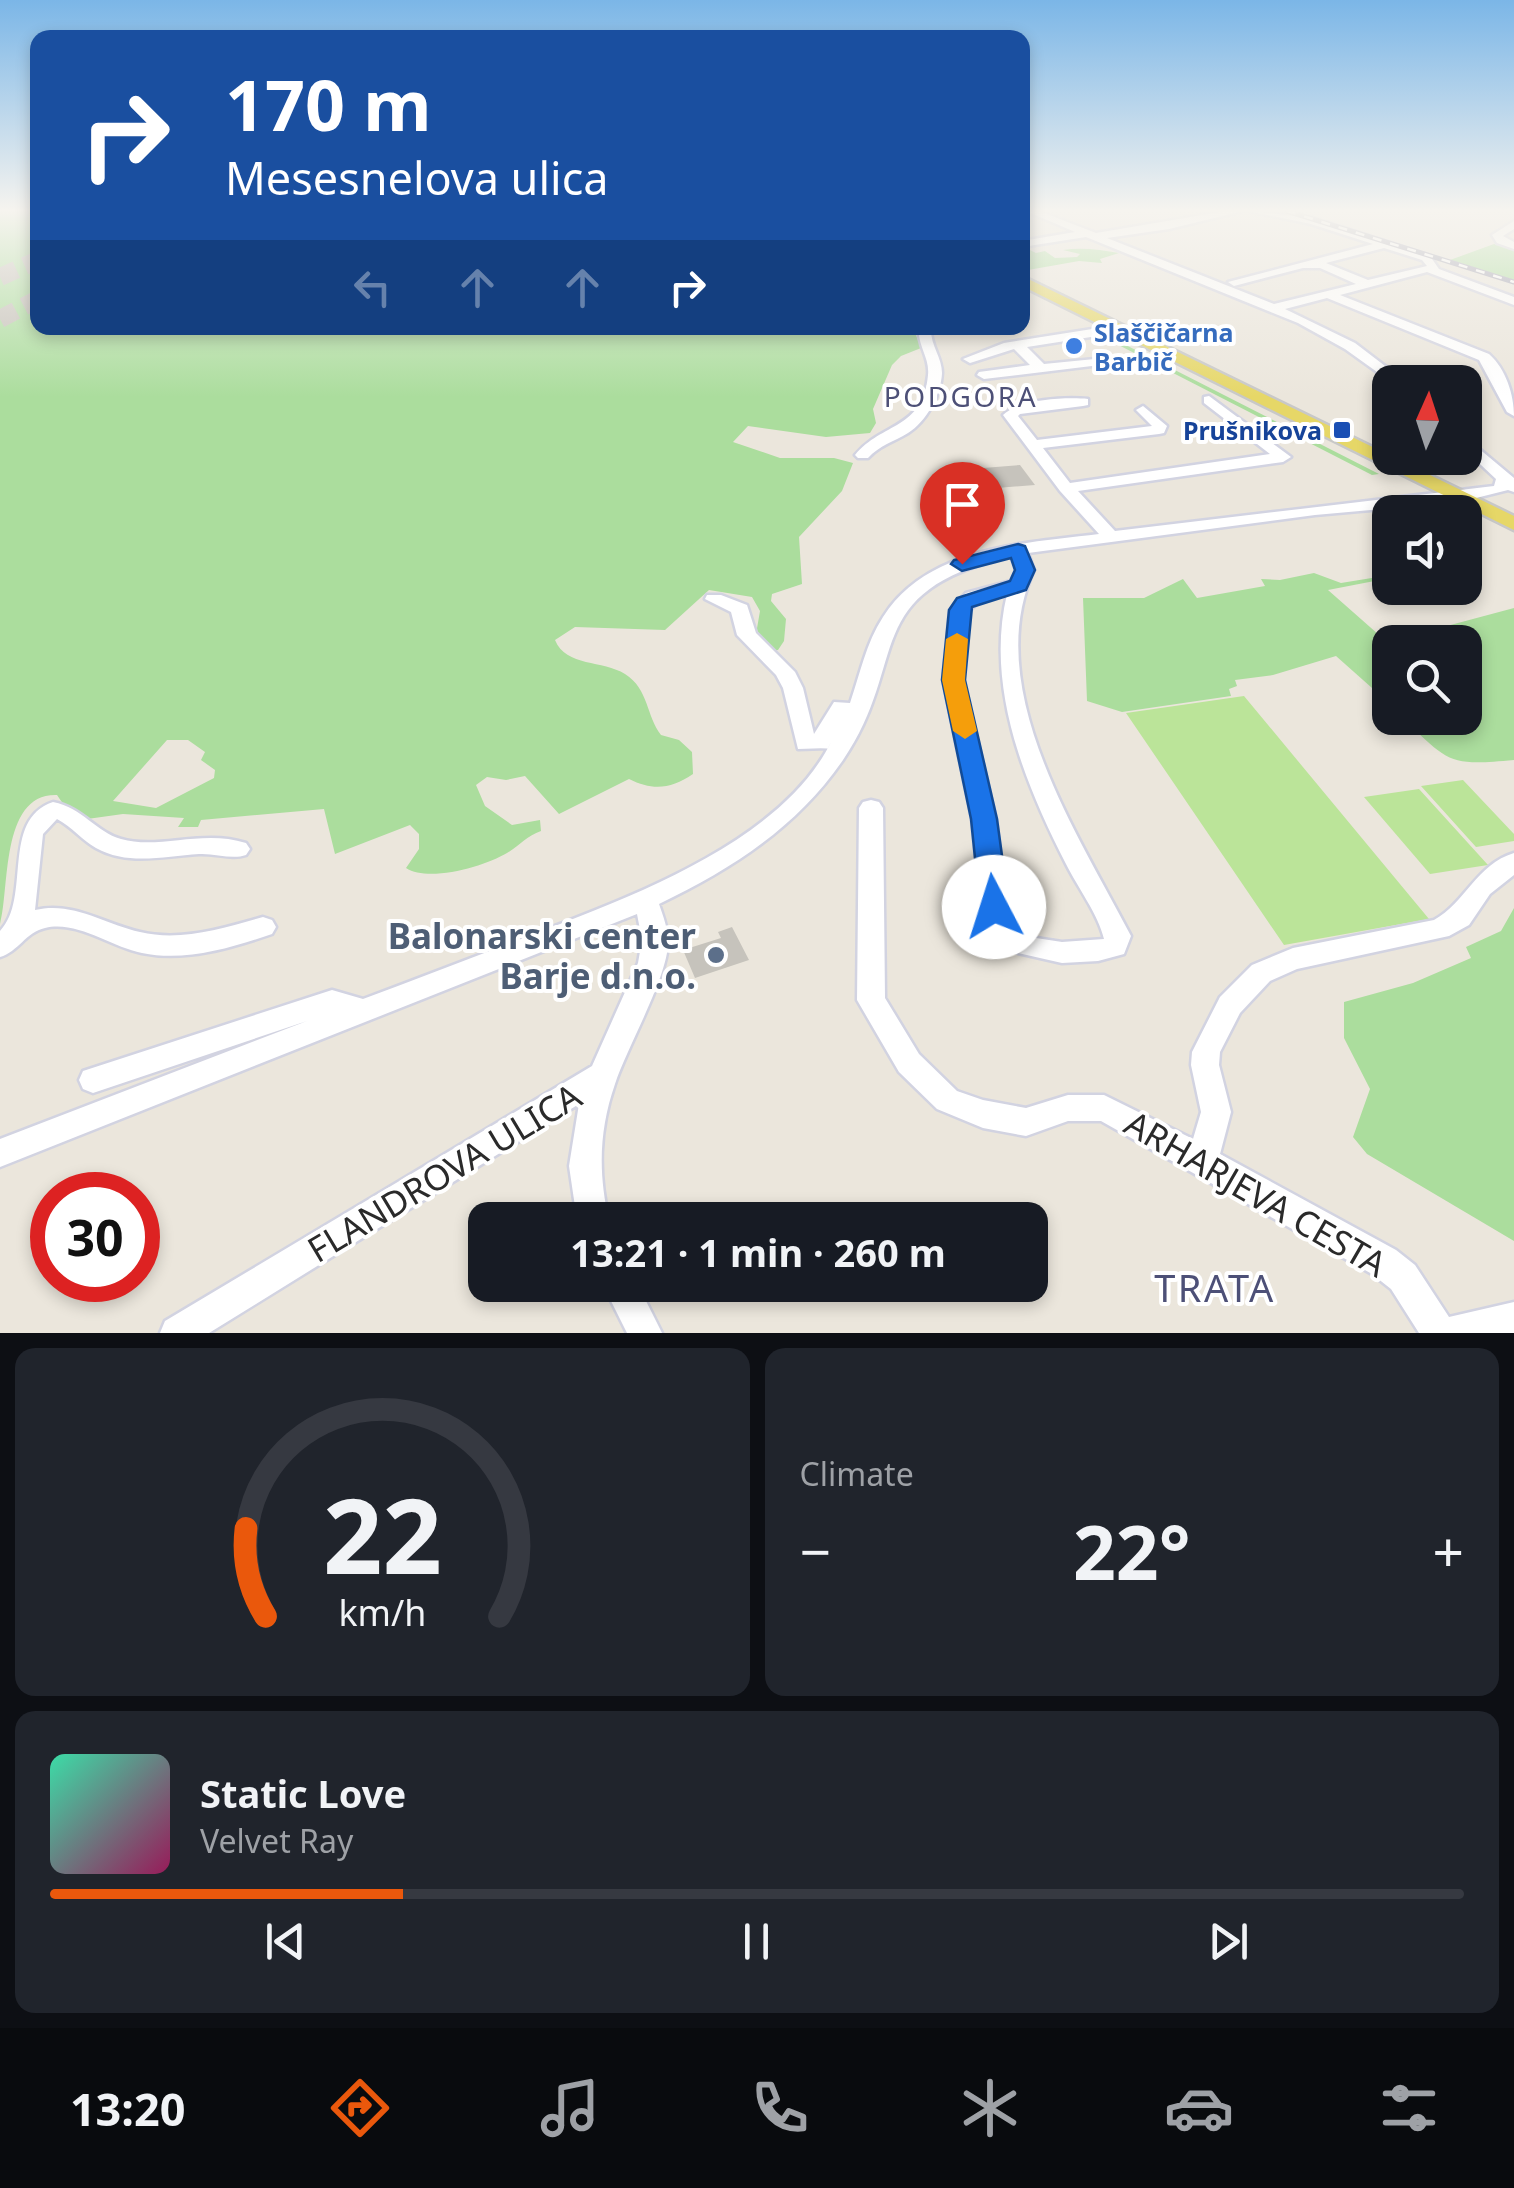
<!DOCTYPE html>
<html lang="en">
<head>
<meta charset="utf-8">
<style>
  :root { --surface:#171b24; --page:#20242c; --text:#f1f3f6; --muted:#9ea1a6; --line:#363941; --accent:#ea580c }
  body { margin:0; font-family:"Noto Sans",sans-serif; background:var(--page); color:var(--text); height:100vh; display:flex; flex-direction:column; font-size:38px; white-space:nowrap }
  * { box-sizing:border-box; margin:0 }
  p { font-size:32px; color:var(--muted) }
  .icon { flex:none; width:55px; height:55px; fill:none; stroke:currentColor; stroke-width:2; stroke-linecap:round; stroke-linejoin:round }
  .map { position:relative; height:1333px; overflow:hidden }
  .details { display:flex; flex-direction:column; gap:15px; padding:15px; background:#0d0f14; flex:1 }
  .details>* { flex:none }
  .hud { position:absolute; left:30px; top:30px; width:1000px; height:305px; border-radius:20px; box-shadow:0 5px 15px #0003; background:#1a4fa0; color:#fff; overflow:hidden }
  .needle { width:65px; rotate:3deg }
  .controls { position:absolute; left:1372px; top:365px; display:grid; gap:20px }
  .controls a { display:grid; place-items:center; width:110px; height:110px; border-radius:20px; background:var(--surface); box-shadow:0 5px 15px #0003; font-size:50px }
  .speed { position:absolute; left:30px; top:1172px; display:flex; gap:20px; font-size:50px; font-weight:700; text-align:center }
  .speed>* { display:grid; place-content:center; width:130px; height:130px; border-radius:50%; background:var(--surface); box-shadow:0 5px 15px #0003; line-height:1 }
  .speed .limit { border:15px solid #d22; background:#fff; color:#111 }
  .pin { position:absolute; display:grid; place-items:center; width:85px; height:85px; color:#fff; margin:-102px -42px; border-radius:50% 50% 50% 0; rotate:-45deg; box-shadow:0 0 10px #0007 }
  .pin .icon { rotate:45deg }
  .me { position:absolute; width:110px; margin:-55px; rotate:355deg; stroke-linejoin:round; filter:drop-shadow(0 0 8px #0008) }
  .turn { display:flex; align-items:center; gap:35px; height:210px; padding:0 30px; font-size:45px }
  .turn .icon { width:130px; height:130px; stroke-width:2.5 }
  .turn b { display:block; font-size:70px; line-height:85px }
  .lanes { display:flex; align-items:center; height:95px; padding:0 30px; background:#0003; justify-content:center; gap:50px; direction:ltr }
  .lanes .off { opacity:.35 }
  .big { font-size:75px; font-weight:700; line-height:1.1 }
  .details .tile { flex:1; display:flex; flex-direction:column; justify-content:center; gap:15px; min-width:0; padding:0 35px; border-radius:20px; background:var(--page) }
  .details .dial { align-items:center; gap:0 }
  .dial svg { height:260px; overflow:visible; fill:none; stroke:var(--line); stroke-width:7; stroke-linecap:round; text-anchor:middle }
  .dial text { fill:var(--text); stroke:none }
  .song { display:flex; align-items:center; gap:30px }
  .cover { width:120px; height:120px; border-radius:15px; background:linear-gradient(135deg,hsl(160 70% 55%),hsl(330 70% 35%)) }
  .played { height:10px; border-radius:5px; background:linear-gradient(90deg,var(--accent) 25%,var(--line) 25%) }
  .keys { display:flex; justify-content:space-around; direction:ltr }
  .heat { display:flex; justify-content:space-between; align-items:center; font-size:55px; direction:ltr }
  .details .tiles { flex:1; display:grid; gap:15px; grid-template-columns:1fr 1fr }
  .tile:last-child { grid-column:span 2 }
  .trip { position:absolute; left:468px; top:1202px; width:580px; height:100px; border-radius:20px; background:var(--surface); box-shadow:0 5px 15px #0003; font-weight:700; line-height:100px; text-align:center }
  .menu { display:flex; height:160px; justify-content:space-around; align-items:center; background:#090b0e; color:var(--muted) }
  .menu .icon { width:70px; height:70px }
  .menu .selected { color:var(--accent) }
  .menu b { font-size:45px; color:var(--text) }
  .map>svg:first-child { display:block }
</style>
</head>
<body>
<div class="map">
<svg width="1514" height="1333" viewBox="0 0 1514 1333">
  <rect width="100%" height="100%" fill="#ebe6dc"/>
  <!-- green -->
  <path fill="#abdd9d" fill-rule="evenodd" d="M0,211h37l1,117h875l8,20 -20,8 -9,9 -19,44 3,14 -6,10 -44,4 -78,-11 -15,16 47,16h54l19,5 -11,28 -43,46 3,47 -30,10 -1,7 15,18 -2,22 -6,9 -7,1 -16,-11 5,-29 -8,-14 -43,-7 -44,40 -90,-3 -20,13c11,27 48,20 70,34 24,15 21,42 36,61l18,5 13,12 1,22c-22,15 -40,17 -64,5l-70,35 -34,-38 -19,4 -19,-3 -11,8 9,21 27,19 28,-5 1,11c-14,5 -21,14 -34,22 -22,13 -78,30 -101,15l13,-19v-15l-9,-9 -75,29 -11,-45 -123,11 -3,7h-20l6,-9 -61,-4 -43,6 -8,-3 -15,-22c-57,-2 -47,94 -57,129zM167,740h21l17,12 -4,8 14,10 -1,8 -58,30 -43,-7z
    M1494,244l20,4v32l-64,-20z
    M1022,246l14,7 9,-2 10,7 22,-1 3,-3 -17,-4c19,-3 38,0 56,3l-19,6 2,4 -23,-2 -51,9 -5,-4 3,-7z
    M1103,337l13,3 263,134 -7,1z
    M1314,573l27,10 49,-8v3l-62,12 59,52 127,-34v152c-65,6 -65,3 -111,-42h62v-76h-75v62l-54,-48 -63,19 -38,5 2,6 -8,3 2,7 -109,16 -35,-11 -4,-103h61l39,-19 14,19 68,-12 -4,-7 19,1z
    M1514,908v333l-147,-87 -14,-17 17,-48 -26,-51v-36l69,-19 58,-25 -5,-11 35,-16z"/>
  <!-- pitch -->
  <path fill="#bbe499" d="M1244,696l185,223 -145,26 -158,-232z
    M1463,780l51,54v7l-38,6 -55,-61z
    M1419,789l69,76 -58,9 -66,-77z"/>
  <!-- building -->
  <path fill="#c6c3bc" d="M1020,465l15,20 -38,3 -14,-20z
    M732,927l17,33 -54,18 -12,-28 38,-12 -3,-6z"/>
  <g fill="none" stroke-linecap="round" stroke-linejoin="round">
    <!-- highway-tunnel -->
    <path stroke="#c4c0b8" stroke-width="18" stroke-dasharray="18 9" stroke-linecap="butt" d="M0,277l38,-17
      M0,319l38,-20"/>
    <defs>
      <path id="minor" d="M1026,211h13l57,22 130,-22h17l-74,18 -62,9 167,66 82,-20 -36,-16h-17l-69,18 -6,-4 145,-38 -62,-20 -63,-13 65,7 117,38 9,13 75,28v8l-87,-33 -87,23 149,59c17,15 25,41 25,62l-7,-4 -28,-52 -152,-62 -42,11 70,34 51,39h-15l-46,-33 -47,-26 -212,-86 -64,10v-6l53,-9zM1384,248l38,12 5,6 -59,14 -42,-17z
        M1514,221v8l-11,7 11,6v7l-17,-6 -5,-8z
        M1105,327l5,1v6l-83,13 17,17 61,-6 2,3 -7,4 -116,14 -7,-4 2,-3 51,-7 -16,-16 -44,14 -7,-4 41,-16z
        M919,328h12c-1,17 11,29 11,45 -1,22 -16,49 -34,60 -15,9 -28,12 -40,25h-10l-3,-3c27,-33 68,-25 73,-80 2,-17 -11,-30 -9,-47z
        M1209,396l82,61 -8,5 -205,29 37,40 379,-45 2,-7 -31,-29v-13l49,41v14l-6,-2 -48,12 -145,13 -287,38 6,17c-54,118 44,264 97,366l-7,18 -26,7 -36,2 -44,-10 -14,-9 -12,-13 -11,-24 -9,-88 -29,-139 7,-70 16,-17 45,-12 5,-11 -5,-14c-154,36 -100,105 -168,204 -46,67 -111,109 -184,144 4,12 9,24 9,37 1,34 -41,106 -53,143 -16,46 -17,89 -6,136h-32l-8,-54 10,-62 -370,229h-49l5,-12 427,-255 46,-103 4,-23 -5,-26 -637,253v-28l307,-118 -214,72 -10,-4 -4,-9 4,-9 249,-81 31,9c53,-20 105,-40 158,-60 101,-39 259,-94 310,-197l-3,6 -30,1 -15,-61 -7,-13 -39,-40 -6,-23 -26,-13 2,-4h14l26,10 9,28 39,39 8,16 11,46 20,-32 16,1c10,-29 16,-60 33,-86 44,-70 142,-74 216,-83l-39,-43 -57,-76c16,-16 63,-18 85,-16v6l-5,1 -63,8 -2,2 19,24 115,-14 -16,-16 7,-4 24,20 -3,7 -5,1 -116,14 27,35 200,-29 -66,-51v-6zM1007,594c-22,92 17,188 59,270 12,24 32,50 38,75l-42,3 -26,-4 -14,-9 -15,-22 -11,-88 -33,-139 5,-68 12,-11z
        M871,800l8,2 4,6 2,190 34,56 38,37 26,9 43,8 42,-13h36l89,44 8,-27 -10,-47 1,-13 28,-55 32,-32 41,-17 141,-28c31,-17 43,-56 80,-67v22l-24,19 -21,31 -20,11 -152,33 -27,12 -30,32 -20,39 -1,13 12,47 -11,42 176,96 19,15 34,52 65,-15v31h-95l-28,-44 -19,-15 -271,-153h-33l-42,15 -43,-8 -46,-19 -38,-37 -42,-72 2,-192 4,-6z
        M53,802c30,6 43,30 68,37 38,11 81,-10 125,4l4,6 -4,6c-14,5 -31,-2 -47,-1 -34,2 -71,12 -103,-6 -14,-8 -24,-21 -39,-29l-14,15 -8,76c38,-9 69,14 105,22 41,10 83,-4 123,-15l9,3 4,7 -4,7c-41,14 -87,28 -130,19 -31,-6 -65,-33 -97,-25 -19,4 -27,24 -45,29v-26c32,-33 0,-111 53,-129z
        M603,1285h35l24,48h-35z"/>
      <path id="major" d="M1022,276l492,240v14l-492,-244z"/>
    </defs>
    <!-- minor casing -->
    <use href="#minor" stroke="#d2d3e1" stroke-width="5"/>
    <!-- major casing -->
    <use href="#major" stroke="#c8c8c8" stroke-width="5"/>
    <!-- minor -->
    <use href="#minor" fill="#fff" fill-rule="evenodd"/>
    <!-- major -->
    <use href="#major" fill="#e6d767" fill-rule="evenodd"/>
    <defs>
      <path id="rail" d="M1287,211l227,71"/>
    </defs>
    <!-- rail casing -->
    <use href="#rail" stroke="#a0a0b2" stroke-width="5"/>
    <!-- rail -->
    <use href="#rail" stroke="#fff" stroke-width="2.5" stroke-dasharray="9" stroke-linecap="butt"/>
  </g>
  <!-- sky -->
  <linearGradient id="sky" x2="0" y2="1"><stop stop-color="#7bb6e7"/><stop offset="0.53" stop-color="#f6f4ef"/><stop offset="1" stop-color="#f6f4ef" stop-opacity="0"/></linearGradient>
  <rect width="1514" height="397" fill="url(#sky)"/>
  <!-- route -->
  <path fill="#1a73e8" stroke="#114b97" stroke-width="2.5" d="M1018,544l7,2 10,24 -9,20 -54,17 -7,73 32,139 12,88 -5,8 -10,3 -10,-3 -4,-8 -9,-88 -29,-139 7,-70 8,-12 53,-17 5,-11 -4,-12 -49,13 -11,-7 3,-4z"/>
  <!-- slow -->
  <path fill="#f59e0b" d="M957,633l11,6 -3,41 12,51 -12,8 -12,-8 -11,-51 4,-41z"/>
  <!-- markers -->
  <circle fill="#3f7fe0" stroke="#fff" stroke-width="4" cx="1074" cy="346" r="10"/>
  <rect fill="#1a4fb4" stroke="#fff" stroke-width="4" x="1332" y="420" width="20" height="20" rx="5"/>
  <circle fill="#5c6f8a" stroke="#fff" stroke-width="4" cx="716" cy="955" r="10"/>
  <g text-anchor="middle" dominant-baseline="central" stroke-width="8" stroke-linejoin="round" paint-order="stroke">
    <!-- far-shop labels -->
    <g font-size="25" font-weight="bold" fill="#366cbe" stroke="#fff" text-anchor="start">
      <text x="1094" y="332">Slaščičarna<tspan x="1094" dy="29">Barbič</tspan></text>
    </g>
    <!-- far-transit labels -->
    <g font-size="25" font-weight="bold" fill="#164399" stroke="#fff" text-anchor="end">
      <text x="1322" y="430">Prušnikova</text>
    </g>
    <!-- far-neighbourhood labels -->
    <g font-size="28" letter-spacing="2.5" fill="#4d5077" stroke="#fff">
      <text x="961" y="396">PODGORA</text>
    </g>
    <!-- near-service labels -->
    <g font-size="35" font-weight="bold" fill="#4e5e75" stroke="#fff" text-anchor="end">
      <text x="696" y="935">Balonarski center<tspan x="696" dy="40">Barje d.n.o.</tspan></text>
    </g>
    <!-- near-street labels -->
    <g font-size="35" fill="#2a2a2a" stroke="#fff">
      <text transform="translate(444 1172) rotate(-31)">FLANDROVA ULICA</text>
      <text transform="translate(1256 1193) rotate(30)">ARHARJEVA CESTA</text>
    </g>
    <!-- near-neighbourhood labels -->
    <g font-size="38" letter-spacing="2.5" fill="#4d5077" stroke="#fff">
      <text x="1215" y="1287">TRATA</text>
    </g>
  </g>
</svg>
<div class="controls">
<a><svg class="needle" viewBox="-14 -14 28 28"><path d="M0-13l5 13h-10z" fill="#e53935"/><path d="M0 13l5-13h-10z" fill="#9ea1a6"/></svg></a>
<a><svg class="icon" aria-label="sound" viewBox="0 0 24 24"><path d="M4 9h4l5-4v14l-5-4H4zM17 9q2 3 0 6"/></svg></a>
<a><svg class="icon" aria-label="search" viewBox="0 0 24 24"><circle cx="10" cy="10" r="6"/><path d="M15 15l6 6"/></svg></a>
</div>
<div class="speed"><div class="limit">30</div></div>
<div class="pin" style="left:962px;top:564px;background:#d93025"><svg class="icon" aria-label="arrive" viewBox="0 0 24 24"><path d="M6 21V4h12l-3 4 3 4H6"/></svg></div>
<svg class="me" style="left:994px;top:907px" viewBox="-20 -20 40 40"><circle r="19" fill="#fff"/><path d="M0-13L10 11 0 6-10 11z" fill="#1a73e8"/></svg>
<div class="trip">13:21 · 1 min · 260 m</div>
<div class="hud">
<div class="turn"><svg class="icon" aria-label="right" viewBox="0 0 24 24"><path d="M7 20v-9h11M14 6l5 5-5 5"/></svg><div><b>170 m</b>Mesesnelova ulica</div></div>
<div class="lanes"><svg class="icon off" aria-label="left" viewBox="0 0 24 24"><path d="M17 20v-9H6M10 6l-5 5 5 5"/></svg><svg class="icon off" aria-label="ahead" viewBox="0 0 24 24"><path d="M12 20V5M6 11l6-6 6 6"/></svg><svg class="icon off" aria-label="ahead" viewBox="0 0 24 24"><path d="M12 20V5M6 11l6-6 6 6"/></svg><svg class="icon" aria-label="right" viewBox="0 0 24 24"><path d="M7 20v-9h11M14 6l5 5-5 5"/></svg></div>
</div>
</div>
<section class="details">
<div class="tiles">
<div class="tile dial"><svg viewBox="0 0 100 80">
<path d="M14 69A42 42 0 1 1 86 69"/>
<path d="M14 69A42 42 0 0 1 8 42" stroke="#ea580c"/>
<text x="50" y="56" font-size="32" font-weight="700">22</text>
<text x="50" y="72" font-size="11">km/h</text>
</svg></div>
<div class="tile"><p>Climate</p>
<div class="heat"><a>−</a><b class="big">22°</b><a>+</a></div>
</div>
<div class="tile">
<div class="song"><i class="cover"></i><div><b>Static Love</b><p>Velvet Ray</p></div></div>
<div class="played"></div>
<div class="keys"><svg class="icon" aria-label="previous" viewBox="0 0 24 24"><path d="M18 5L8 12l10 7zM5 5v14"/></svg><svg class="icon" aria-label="pause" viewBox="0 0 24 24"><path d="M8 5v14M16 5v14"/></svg><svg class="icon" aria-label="next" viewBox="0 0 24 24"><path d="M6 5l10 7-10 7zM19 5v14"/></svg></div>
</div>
</div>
</section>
<nav class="menu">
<b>13:20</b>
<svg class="icon selected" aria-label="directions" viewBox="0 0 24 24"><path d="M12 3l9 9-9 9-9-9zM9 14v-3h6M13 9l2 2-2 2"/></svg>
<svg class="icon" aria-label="music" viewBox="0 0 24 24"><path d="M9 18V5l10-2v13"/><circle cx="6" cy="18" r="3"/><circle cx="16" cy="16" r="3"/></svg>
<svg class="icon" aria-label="phone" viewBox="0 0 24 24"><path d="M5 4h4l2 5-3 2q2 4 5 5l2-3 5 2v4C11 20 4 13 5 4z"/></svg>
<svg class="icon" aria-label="climate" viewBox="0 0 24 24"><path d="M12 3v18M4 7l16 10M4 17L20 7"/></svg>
<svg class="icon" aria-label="car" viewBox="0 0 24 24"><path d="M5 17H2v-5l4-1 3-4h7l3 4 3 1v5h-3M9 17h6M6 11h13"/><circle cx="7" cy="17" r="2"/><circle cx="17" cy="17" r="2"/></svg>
<svg class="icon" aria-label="filters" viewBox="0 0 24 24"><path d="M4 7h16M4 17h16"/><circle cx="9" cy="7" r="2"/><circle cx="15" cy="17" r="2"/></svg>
</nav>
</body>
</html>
